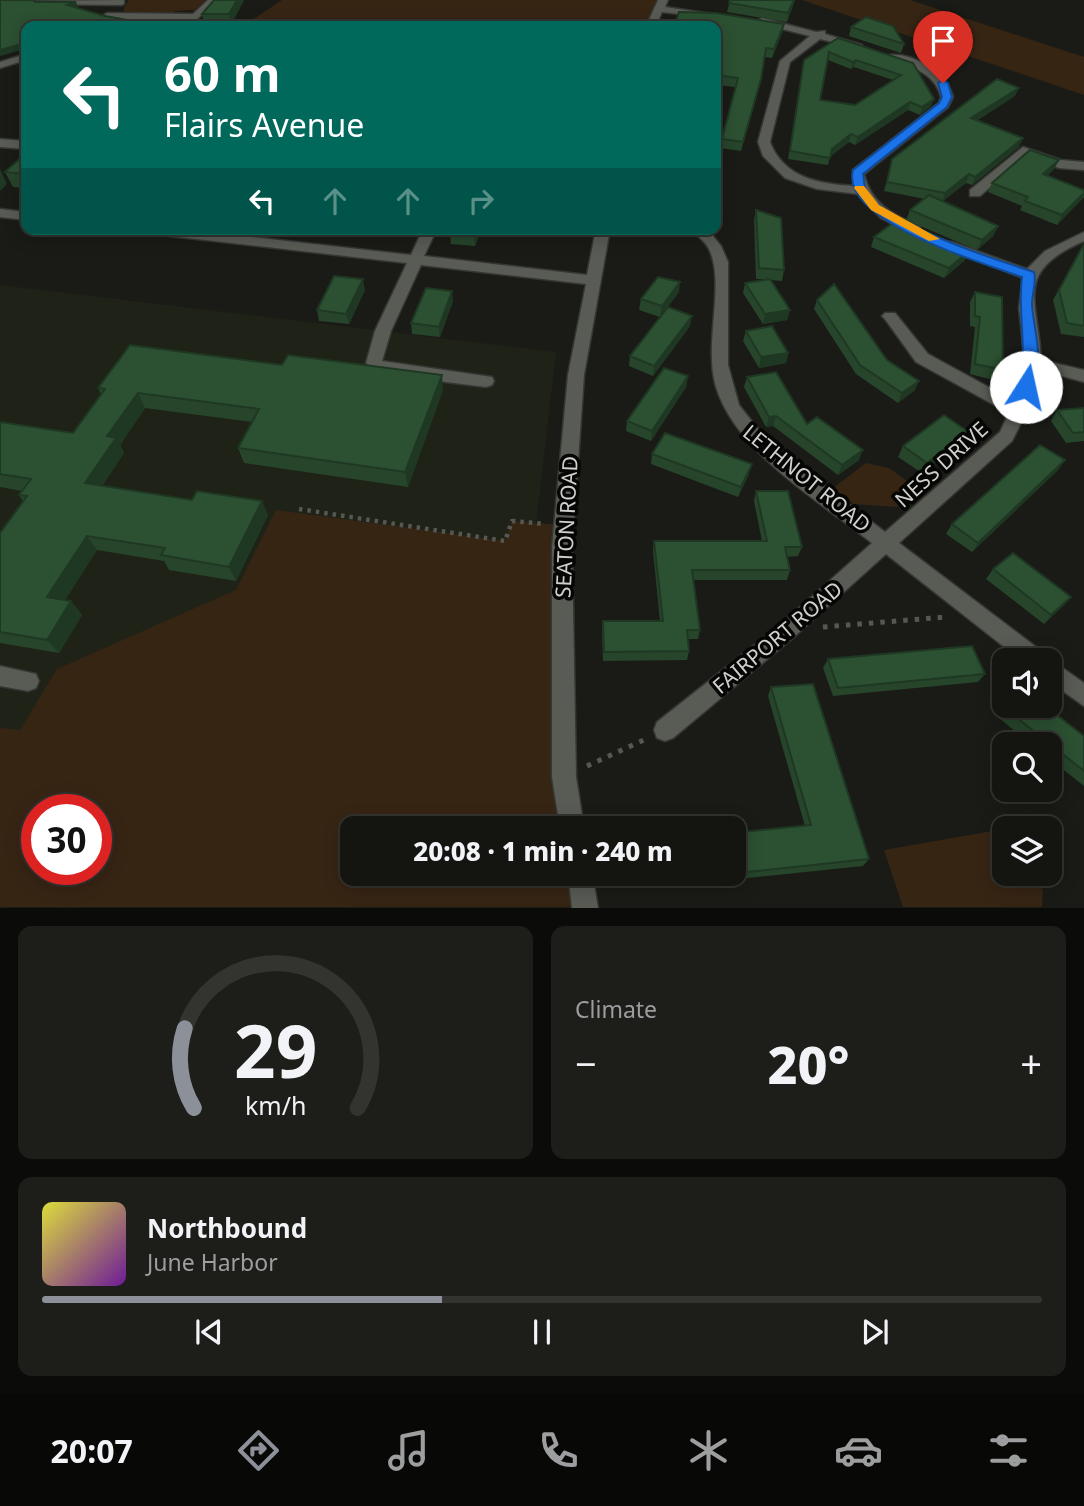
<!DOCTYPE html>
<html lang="en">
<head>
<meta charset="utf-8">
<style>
  :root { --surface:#141410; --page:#1d1d19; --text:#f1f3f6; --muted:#9d9e9f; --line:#333330; --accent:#8c9099 }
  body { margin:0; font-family:"Noto Sans",sans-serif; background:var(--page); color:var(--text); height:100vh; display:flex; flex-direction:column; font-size:26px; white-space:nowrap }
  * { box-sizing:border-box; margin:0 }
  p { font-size:23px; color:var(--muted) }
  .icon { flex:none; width:38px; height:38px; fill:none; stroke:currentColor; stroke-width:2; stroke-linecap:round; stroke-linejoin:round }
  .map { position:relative; height:908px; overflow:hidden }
  .details { display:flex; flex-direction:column; gap:18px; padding:18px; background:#0b0b09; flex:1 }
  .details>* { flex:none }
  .hud { position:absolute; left:21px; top:21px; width:700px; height:214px; border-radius:14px; box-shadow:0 4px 18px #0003,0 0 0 2px var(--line); background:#00695c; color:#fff; overflow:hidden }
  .controls { position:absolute; left:992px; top:648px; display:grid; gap:14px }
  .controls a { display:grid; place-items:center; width:70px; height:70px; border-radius:14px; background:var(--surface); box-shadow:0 4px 18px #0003,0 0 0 2px var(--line); font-size:35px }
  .speed { position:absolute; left:21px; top:794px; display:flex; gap:14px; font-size:35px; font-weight:700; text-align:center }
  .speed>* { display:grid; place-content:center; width:91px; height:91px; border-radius:50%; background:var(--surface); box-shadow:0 4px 18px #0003,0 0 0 2px var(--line); line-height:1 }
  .speed .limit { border:10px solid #d22; background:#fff; color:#111 }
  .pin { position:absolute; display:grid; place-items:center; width:60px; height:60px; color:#fff; margin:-72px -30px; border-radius:50% 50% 50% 0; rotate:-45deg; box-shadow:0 0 7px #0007 }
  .pin .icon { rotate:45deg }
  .me { position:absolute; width:77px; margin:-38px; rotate:10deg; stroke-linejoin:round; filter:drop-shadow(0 0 5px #0008) }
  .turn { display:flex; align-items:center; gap:24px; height:147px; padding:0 28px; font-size:32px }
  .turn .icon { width:91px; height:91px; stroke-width:2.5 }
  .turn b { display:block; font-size:49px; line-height:60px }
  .lanes { display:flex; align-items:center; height:66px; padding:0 28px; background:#0003; justify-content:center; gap:35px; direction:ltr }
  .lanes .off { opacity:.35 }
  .big { font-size:52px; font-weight:800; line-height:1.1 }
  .details .card { flex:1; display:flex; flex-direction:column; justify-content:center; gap:10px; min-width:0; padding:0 24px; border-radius:14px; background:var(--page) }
  .details .dial { align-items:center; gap:0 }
  .dial svg { height:182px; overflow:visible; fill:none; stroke:var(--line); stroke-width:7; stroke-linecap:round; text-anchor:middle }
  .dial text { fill:var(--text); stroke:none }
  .song { display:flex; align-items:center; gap:21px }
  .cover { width:84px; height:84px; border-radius:10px; background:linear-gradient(135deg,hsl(60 70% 55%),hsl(280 70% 35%)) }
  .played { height:7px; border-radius:4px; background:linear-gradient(90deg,var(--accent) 40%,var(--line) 40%) }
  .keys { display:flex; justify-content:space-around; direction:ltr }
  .heat { display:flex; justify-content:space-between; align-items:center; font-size:38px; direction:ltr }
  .details .tiles { flex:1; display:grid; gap:18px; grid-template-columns:1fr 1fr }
  .card:last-child { grid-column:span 2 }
  .trip { position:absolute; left:340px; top:816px; width:406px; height:70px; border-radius:14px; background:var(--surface); box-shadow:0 4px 18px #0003,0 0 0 2px var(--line); font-weight:800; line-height:70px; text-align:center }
  .tabs { display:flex; height:112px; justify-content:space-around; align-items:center; background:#080806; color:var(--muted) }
  .tabs .icon { width:49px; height:49px }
  .tabs .active { color:var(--accent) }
  .tabs b { font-size:32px; color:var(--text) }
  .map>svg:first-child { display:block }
</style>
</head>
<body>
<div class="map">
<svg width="1084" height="908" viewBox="0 0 1084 908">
  <rect width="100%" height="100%" fill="#1a1b16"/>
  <!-- built -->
  <path fill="#1f2217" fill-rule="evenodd" d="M0,285l556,67 -22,191 -182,285v45l-352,35zM37,810h59v60h-59z"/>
  <!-- green -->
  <path fill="#372514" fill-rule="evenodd" d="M129,0h76l-10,10 -20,1 -4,4 -46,-3 -2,-2z
    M282,0h381l-12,26h-408z
    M802,0h108l174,57v38z
    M866,463l23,5 29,21 -21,18 -43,-3 -21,-16z
    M276,510l229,31 7,-20 52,4 8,303h-220v45h228l5,34h-585v-179l20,2 37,-61 179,-79zM37,810h59v60h-59z
    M1004,829v44h30l9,18 -1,16h-139l-19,-57z"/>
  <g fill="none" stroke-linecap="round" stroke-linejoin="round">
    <defs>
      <path id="minor" d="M124,0v4l-3,1 -84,-1 -5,-3z
        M208,0h10l-22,20 -89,-1 -5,-3 5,-3 86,1z
        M658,0h10l-3,7 54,8 -5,3 -52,-6 -6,14h-10z
        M762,18l54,14 9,-1v3l37,11 -5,3 -37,-9 -30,23 -20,80c14,36 49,42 84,44l-1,-16 86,-67 2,-6c-6,-24 -29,-30 -51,-38v-4c25,-2 56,18 63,42l-5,10 -84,67c7,30 29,41 56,53v6h-10l-29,-15 -23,-24 -41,-5 -32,-11 -22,-22 -5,-14 22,-81 30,-25 -52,-13 -1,-2z
        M26,54v6l-26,8v-6z
        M0,139l26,2v8l-26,-2z
        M1023,147l38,13 23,2v8l-25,-2 -34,-12 -45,40h-10v-6z
        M0,209l26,3v8l-26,-3z
        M136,229h46l229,26 12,-26h14l-13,27 163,19 9,-46h14l-26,146 -12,173 4,229 8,51h-24l-8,-51v-229l16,-173 18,-91 -165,-19 -30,66 -9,30 110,16 2,4 -2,4 -6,2 -105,-13 -15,-11 9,-32 32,-68 -264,-30z
        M691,229l17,1 13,16 7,16v103l11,40 30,38 116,89 115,-100 9,-19 -93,-51 -31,-43 -3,-3 3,-3h10l33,41 86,47 11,-40 -6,-53 4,-30 -83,-33 2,-3h10l75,27 18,-18 39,-19v9c-71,31 -46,58 -43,119l43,10v12l-44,-12 -13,41 -15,30 -113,102 145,110 3,7h-26l-135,-106 -91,82 -122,102 -8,3 -8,-3 -3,-8 3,-8 124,-98 91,-81c-52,-41 -136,-91 -156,-156 -13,-43 10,-103 -7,-138 -4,-8 -12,-13 -18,-20z
        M1050,659l34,24v23l-34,-24z
        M0,666l36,8 3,7 -3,7 -8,3 -28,-5z
        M568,873h24l6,35h-26z"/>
    </defs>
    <!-- minor casing -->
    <use href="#minor" stroke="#363734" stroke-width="3"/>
    <!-- path-far1 -->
    <path stroke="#565752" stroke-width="4.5" stroke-dasharray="3.5 5" stroke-linecap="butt" d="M299,509l206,32 7,-20 33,3"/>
    <!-- path -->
    <path stroke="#565752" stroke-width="5" stroke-dasharray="4.5 7" stroke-linecap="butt" d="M823,627l123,-10
      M587,766l59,-27"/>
    <!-- minor -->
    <use href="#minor" fill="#595b55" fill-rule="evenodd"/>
  </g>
  <!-- wall -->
  <path fill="#26452b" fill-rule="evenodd" d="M0,0l35,2 43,5 -52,19v28l-6,-4 -20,6z
    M244,0l-12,23h-28l-2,-9z
    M730,0h65l-8,22 -60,-10z
    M784,24l-2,9 -10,25 -7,-1 -6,31 -18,63 -21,-3 15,-61 -19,-2v-59z
    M851,27l53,17 -3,9 -52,-17z
    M838,38l75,25 18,43 -11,9 -12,-5 -53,35 -6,-3 -19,14 -2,9 -40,-6 15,-92zM828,60l23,9 3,-2 39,13 -38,25 -35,-5z
    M1015,96l-39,25 43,26 -47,38 -6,-2 -24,18 56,25 -5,10 -16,14 -71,-30 4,-10 15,-11 -41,-8 8,-32z
    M26,153v35l-13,-1 -8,-15z
    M1059,160l-5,9 -7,7 37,14v7l-27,28 -37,-15 2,-4 -34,-14 4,-9z
    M756,210l28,60 -2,11 -12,-1 20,30 -3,10 -24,4 -20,-31 2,-10 23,-4h-12l-2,-59z
    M366,229h29l-4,8 -24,-2z
    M482,229l-7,17 -24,-2 -1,-10z
    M874,237l95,14 -5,10 -20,17 -73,-31z
    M1084,244v93l-23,-3 -8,-34z
    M365,290l-16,34 -30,-3 -2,-11z
    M679,292l-19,25 -21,-7 2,-11z
    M975,292l28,78 -6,11 -27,-7 5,-47 -5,-1v-24z
    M817,300l70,60 28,30 -17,13 -42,-29 -42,-65z
    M453,301l-13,36 -28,-3 -1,-11z
    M690,326l-37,50 -24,-10 1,-10z
    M746,331l42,22 -2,10 -27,5 -16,-27z
    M688,376l-2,11 -35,54 -25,-10 1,-10z
    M747,377l60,47 52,36 -21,15 -65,-49 -7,1 -22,-40z
    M98,388l345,2 -35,97 -164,-24 -6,-15 14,-26 -107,-14 -25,37 4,8 -22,33 166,29 -32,66 -67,-11 -5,-9 -67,-11 -32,50 6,1 11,14 -23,38 -59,-10v-110l23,-32 -4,-6 3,-4 -22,-4v-65l73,11 28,-39z
    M1084,408v33l-18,2 -15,-22 6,-11z
    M967,431l-5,10 -40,32 -24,-16 5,-11z
    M652,454l97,20 -11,23 -87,-33z
    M1065,460l-7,10 -86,82 -26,-18 6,-10z
    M756,491l46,56 -4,9 -11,1 3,13 -3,10h-94l7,50 -2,9h-10l1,12 -2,9 -84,1 -1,-30 1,-10h57l-7,-70 1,-10h108l-8,-40z
    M993,569l78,28 -8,9 -19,18 -58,-45z
    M828,659l157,15 -7,8 -145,14 -10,-28z
    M771,687l98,172 -6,7 -210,22 -3,-15h83l72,-47 -37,-130z
    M1001,705l83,31v50l-34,-27v-15h-19l-37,-30z"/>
  <!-- shaded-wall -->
  <path fill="#1f3823" d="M237,0h7l-12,23 -3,-9z
    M794,0h1l-8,22 1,-9z
    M76,2l2,5 -9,3 -2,-5z
    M784,24l-2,9 -10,25 2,-9z
    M18,45l2,5 -20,6v-6z
    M856,60l-2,7 -3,2 2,-7z
    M761,79l-2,9 -18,63 2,-9z
    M1019,88l-4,8 -48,31 4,-9z
    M934,99l-3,7 -11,9 2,-8z
    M910,102l-2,8 -53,35 3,-8z
    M851,134l-2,8 -19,15 2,-8z
    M1023,138l-4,9 -47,38 3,-8z
    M1059,160l-5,9 -16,14 5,-9z
    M0,169l7,15 -7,7z
    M969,174l-3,9 -24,19 3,-9z
    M1084,193l-3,7 -24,25 5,-10z
    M998,226l-5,10 -16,14 5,-10z
    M389,229h6l-4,8z
    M477,229h5l-7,17 -1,-10z
    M969,251l-5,10 -20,17 5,-10z
    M363,279l2,11 -16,34 -3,-10z
    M680,282l-1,10 -19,25 2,-11z
    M452,291l1,10 -13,36 -1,-10z
    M790,310l-3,10 -24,4 2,-10z
    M692,316l-2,10 -37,50 1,-10z
    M788,353l-2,10 -27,5 2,-11z
    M442,375l1,15 -35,97 -3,-15z
    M688,376l-2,11 -35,54 1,-10z
    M919,381l-4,9 -17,13 4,-10z
    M138,393l7,15 -25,37 4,8 -30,45 -9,-15 22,-47z
    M776,416l-3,10 -7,1 3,-10z
    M967,431l-5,10 -40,32 5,-10z
    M863,450l-4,10 -21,15 4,-10z
    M1065,460l-7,10 -86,82 6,-9z
    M752,464l-3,10 -11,23 3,-10z
    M262,501l6,14 -32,66 -7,-14z
    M87,536l10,14 -39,61 -11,-14z
    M1071,597l-8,9 -19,18 7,-9z
    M71,601l11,14 -23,38 -12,-13z"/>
  <!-- building -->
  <path fill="#2c5032" stroke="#1f3823" stroke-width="2" fill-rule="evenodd" d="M0,0h33l2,2h41l-9,3 38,11 55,10h-134v24l-8,-5 -18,5z
    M214,0h23l-8,14h-27z
    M730,0h64l-6,13 -59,-10z
    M679,12l37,1 68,11 -10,25 -8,-1 -5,31 -18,63 -21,-3 16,-61 -22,-3v-49h-42z
    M866,17l27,9 11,18 -53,-17z
    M838,38l75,25 21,36 -12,8 -12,-5 -52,35 -7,-3 -19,15 -2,9 -40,-7 14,-91zM829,52l24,10 3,-2 45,15 -46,30 -35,-5z
    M997,79l22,9 -48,30 52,20 -48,39 -6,-3 -24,19 -58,-11 5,-23z
    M1030,150l29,10 -16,14 41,16v3l-22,22 -37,-14 3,-4 -36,-14z
    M26,153v21l-21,-2z
    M929,195l69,31 -16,14 -72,-30z
    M756,210l25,8 3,52 -25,-2z
    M898,219l71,32 -20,17 -75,-31z
    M452,229h25l-3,7 -24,-2z
    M1084,244v82l-17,-3 -8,-33z
    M334,276l29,3 -17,35 -29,-4z
    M658,277l22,5 -18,24 -21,-7z
    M770,279l20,31 -25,4 -20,-31z
    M834,284l53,76 32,21 -17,12 -42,-28 -43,-65z
    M426,288l26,3 -13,36 -28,-4z
    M975,292l27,5 1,73 -28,-6 5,-47 -5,-1z
    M668,307l24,9 -38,50 -24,-10z
    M772,326l16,27 -27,4 -15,-26z
    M130,345l152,20 6,-10 154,20 -37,97 -167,-24 21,-39 -121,-16 -31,43 9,2 -31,45 107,17 5,-9 65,10 -33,66 -68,-12 4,-7 -78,-12 -40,61 24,4 -24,39 -47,-8v-99l27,-37 -8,-1 12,-16 -31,-5v-52l73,11 32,-44 -7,-1z
    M664,368l24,8 -36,55 -25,-10z
    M776,372l31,52 10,-7 46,33 -21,15 -66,-49 -7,1 -22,-40z
    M1084,408v24l-11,1 -16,-23z
    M944,415l23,16 -40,32 -24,-17z
    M665,433l87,31 -11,23 -89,-33z
    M1040,445l25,15 -87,83 -26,-19z
    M756,491h32l14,56h-17l5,23h-98l8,60h-13l2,21 -85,1 -1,-31h60l-9,-80h113z
    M1013,553l58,44 -20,18 -58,-46z
    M972,646l13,28 -147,14 -10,-29z
    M813,684l56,175 -214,23 -2,-9h80v-40l78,-8 -40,-138z
    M1004,702v3h40l40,31v35l-83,-66z"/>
  <!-- route -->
  <path fill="#1a73e8" stroke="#114b97" stroke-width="2" d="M943,80l5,3 4,14 -5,10 -84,67c1,4 1,12 3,16 16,34 131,70 168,82 3,10 -2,21 -2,32 0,19 19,81 -6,89l-8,-6c11,-37 -1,-72 4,-110 -37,-13 -183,-56 -169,-107l86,-67 3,-6 -4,-14z"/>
  <!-- slow -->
  <path fill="#f59e0b" d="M855,186h9l15,19 61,34 -11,2 -58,-31 -17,-22z"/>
  <g text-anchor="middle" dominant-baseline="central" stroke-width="7" stroke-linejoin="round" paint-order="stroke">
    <!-- street labels -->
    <g font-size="21" fill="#d0d1ce" stroke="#060604">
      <text transform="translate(941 464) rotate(-42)">NESS DRIVE</text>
      <text transform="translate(807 478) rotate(39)">LETHNOT ROAD</text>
      <text transform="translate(566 527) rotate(-87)">SEATON ROAD</text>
      <text transform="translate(777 637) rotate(-40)">FAIRPORT ROAD</text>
    </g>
  </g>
</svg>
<div class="controls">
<a><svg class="icon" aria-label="sound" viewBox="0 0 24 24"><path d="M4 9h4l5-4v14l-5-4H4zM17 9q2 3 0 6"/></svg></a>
<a><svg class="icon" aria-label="search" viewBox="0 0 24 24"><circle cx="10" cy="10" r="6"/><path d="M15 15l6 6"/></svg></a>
<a><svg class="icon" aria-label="layers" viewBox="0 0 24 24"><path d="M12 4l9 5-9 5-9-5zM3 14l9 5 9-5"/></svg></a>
</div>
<div class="speed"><div class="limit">30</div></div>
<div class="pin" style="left:943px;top:83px;background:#d93025"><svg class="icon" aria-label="arrive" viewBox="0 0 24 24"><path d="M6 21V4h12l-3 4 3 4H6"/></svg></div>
<svg class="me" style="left:1026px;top:387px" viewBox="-20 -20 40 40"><circle r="19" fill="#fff"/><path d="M0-13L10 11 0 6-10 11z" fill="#1a73e8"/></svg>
<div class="trip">20:08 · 1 min · 240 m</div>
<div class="hud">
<div class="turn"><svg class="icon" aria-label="left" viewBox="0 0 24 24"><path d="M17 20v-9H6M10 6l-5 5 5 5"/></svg><div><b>60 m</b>Flairs Avenue</div></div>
<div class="lanes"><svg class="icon" aria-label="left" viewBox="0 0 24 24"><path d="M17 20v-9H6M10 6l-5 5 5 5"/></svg><svg class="icon off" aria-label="ahead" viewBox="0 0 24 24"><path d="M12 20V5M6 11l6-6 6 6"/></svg><svg class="icon off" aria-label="ahead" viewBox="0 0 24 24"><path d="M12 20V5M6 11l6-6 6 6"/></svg><svg class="icon off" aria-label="right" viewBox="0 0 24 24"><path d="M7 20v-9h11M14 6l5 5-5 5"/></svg></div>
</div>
</div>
<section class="details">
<div class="tiles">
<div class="card dial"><svg viewBox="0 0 100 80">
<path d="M14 69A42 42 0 1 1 86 69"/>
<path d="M14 69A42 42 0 0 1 10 34" stroke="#8c9099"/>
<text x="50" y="56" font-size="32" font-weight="700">29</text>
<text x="50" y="72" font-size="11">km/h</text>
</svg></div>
<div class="card"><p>Climate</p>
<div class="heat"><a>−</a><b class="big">20°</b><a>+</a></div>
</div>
<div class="card">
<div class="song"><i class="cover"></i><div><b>Northbound</b><p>June Harbor</p></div></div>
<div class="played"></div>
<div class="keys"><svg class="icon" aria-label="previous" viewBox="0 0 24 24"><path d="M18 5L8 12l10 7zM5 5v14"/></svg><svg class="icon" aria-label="pause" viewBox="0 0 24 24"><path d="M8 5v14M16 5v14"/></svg><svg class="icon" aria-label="next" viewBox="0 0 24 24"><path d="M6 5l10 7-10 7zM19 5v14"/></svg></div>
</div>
</div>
</section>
<nav class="tabs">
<b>20:07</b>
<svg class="icon active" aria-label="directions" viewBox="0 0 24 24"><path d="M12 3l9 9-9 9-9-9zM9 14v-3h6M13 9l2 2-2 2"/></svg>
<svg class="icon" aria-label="music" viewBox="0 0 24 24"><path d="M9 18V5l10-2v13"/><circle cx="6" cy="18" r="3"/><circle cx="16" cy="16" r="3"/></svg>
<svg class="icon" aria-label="phone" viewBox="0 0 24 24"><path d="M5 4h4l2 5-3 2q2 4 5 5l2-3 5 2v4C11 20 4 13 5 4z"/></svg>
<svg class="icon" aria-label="climate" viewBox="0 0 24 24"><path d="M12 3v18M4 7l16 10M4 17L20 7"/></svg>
<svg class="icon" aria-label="car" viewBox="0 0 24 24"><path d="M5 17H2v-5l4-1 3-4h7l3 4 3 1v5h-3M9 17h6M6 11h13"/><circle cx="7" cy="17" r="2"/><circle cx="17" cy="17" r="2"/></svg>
<svg class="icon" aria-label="filters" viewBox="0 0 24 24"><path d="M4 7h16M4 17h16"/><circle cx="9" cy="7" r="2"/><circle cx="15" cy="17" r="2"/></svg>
</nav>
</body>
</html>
